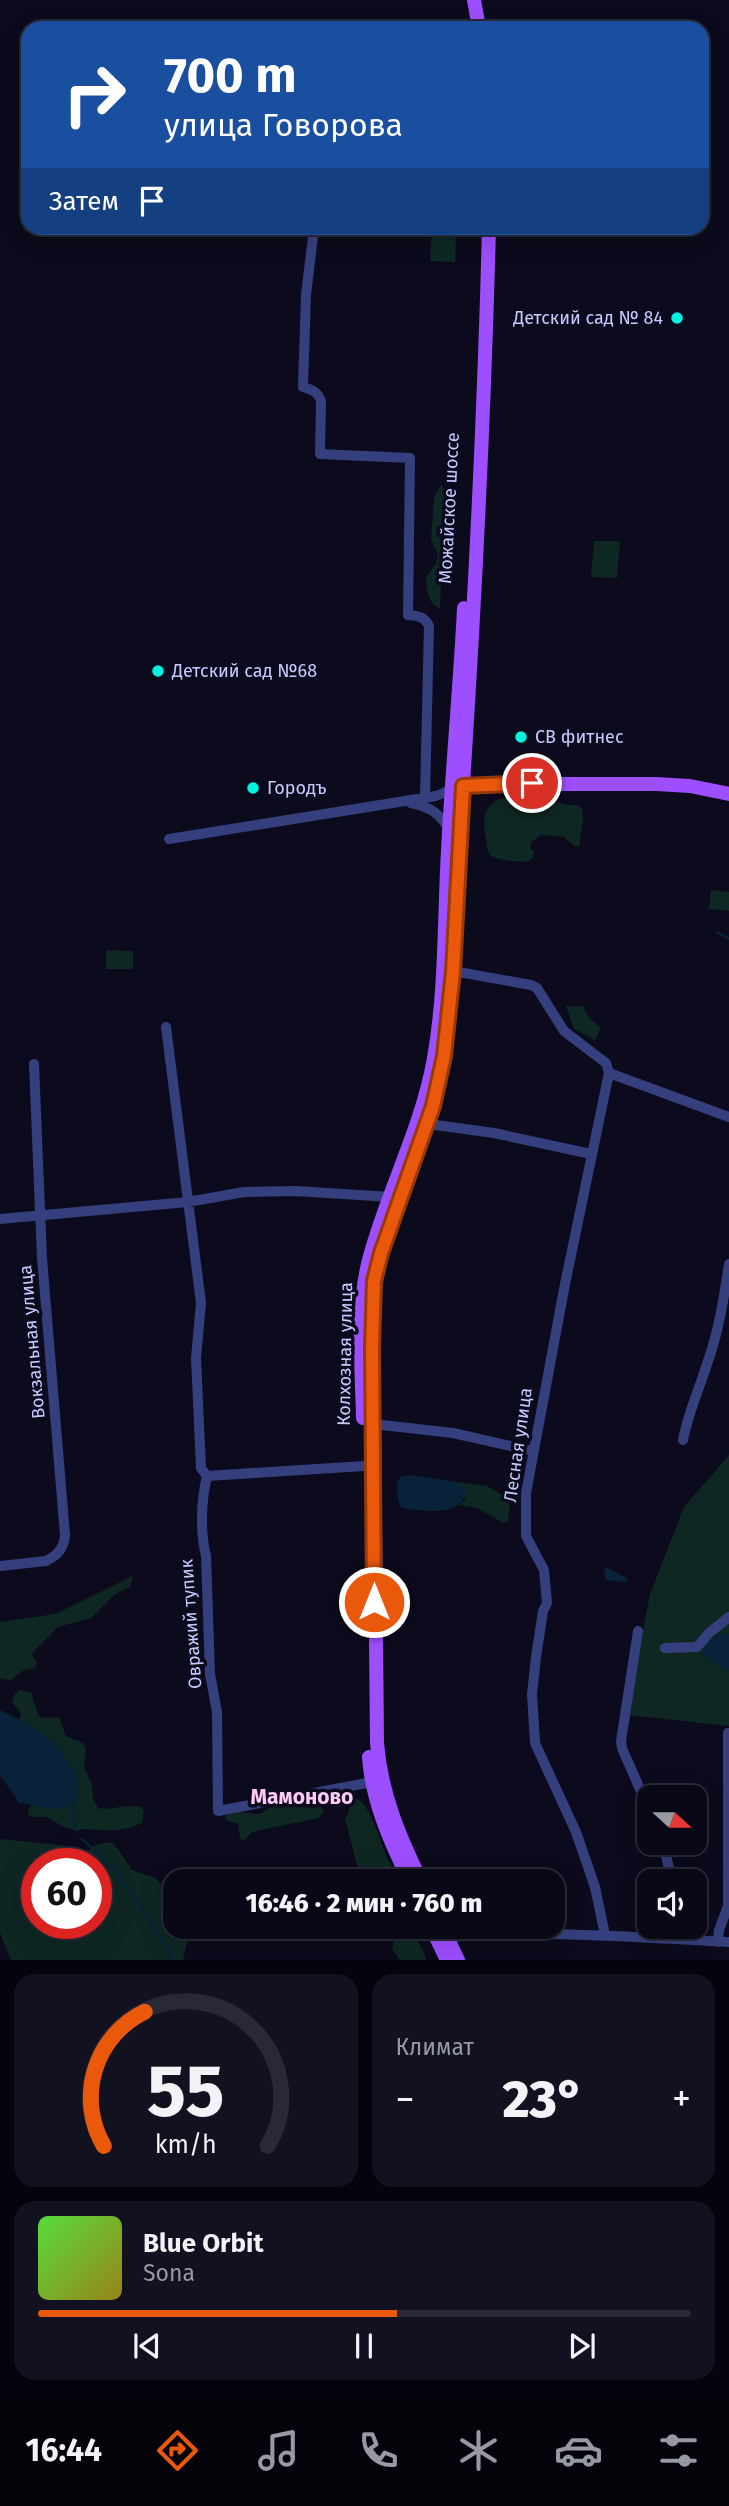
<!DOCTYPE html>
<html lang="ru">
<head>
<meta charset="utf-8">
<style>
  :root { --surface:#080816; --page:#11111f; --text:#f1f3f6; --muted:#989aa1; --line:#292935; --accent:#ea580c }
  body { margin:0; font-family:"Fira Sans",sans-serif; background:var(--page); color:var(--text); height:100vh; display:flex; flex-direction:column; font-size:26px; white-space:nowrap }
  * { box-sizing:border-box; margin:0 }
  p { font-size:23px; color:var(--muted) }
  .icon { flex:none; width:38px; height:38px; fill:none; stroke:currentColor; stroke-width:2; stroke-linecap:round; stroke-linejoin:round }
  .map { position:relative; height:1960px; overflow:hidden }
  .drawer { display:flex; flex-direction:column; gap:14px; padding:14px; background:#04040c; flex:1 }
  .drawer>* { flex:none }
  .hud { position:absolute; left:21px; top:21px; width:688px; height:214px; border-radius:21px; box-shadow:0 7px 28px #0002,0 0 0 2px var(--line); background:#1a4fa0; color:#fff; overflow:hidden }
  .needle { width:46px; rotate:111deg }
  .tools { position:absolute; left:637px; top:1785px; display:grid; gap:14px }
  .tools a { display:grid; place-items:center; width:70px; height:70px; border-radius:14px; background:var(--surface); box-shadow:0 7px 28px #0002,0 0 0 2px var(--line); font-size:35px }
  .speed { position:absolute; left:21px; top:1848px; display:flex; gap:14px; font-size:35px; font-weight:700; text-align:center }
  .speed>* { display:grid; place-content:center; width:91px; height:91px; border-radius:50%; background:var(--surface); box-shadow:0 7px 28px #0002,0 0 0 2px var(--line); line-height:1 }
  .speed .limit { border:10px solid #d22; background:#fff; color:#111 }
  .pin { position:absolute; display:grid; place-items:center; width:60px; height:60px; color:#fff; margin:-30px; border:4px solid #fff; border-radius:50%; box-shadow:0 2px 7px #0007 }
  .me { position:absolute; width:77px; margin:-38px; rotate:0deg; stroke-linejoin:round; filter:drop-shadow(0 0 5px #0008) }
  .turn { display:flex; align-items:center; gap:24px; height:147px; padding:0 28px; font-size:32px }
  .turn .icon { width:91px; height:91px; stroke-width:2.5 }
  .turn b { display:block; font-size:49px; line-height:60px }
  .then { display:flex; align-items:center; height:66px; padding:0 28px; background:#0003; gap:14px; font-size:26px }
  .big { font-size:52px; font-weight:800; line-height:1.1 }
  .drawer .widget { flex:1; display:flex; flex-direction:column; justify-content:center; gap:10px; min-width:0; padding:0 24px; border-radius:21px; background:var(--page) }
  .drawer .dial { align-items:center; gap:0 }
  .dial svg { height:182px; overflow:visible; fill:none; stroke:var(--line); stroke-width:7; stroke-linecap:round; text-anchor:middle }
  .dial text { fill:var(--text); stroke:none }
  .song { display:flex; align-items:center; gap:21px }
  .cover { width:84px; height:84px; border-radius:10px; background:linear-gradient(135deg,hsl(110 70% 55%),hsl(50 70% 35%)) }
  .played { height:7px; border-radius:4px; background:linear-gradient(90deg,var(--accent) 55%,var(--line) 55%) }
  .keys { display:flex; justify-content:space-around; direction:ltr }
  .heat { display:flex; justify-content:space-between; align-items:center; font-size:38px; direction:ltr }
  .drawer .tiles { flex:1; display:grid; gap:14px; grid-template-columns:1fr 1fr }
  .widget:last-child { grid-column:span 2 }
  .trip { position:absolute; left:163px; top:1869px; width:402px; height:70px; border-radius:21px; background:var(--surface); box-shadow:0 7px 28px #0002,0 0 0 2px var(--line); font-weight:800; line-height:70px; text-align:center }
  .tab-bar { display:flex; height:112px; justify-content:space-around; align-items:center; background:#030309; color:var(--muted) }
  .tab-bar .icon { width:49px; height:49px }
  .tab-bar .active { color:var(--accent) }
  .tab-bar b { font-size:32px; color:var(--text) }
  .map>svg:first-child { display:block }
</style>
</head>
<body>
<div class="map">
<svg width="729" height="1960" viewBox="0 0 729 1960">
  <rect width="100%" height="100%" fill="#0b0b1d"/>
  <!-- green -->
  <path fill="#0e2722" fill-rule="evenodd" d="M432,231l24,1 -1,30 -25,-1z
    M441,485l4,4 -5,119c-12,-3 -13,-19 -14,-30l10,-15 2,-9 -7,-14 3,-42z
    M594,541h26l-3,37 -26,-1z
    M503,798h46l16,7h12l5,3 1,12 -4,27 -6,-2 -9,-8 -23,-2 -10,7 -1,6 4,4c-1,5 -1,7 -6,9 -5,2 -33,-1 -38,-6 -3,-4 -3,-11 -4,-16 -4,-18 -3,-35 17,-41z
    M711,890l18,2v19l-20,-2z
    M106,950l27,1v18h-27z
    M566,1006h17l6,12 12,10 -6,12 -21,-11z
    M729,1455v271l-102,-11 23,-121 34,-87z
    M457,1482l30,4 20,12 3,11 -2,12 -5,2 -26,-15 -18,-3 7,-6z
    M133,1576l-3,11 -15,7 -24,24 -33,9 -27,27 6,9 -2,5 -11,2 -13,10 -11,-2v-56l55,-8z
    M20,1690l11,3 8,23 5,2 15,-1 7,19 17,7 3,5 -2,20 8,16 1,15 5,9c15,3 28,-5 43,-1l3,4 -2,11c-13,10 -39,9 -55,7 -4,-1 -7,2 -11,1 -10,0 -18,-7 -26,-11 -6,-4 -15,0 -22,-3l1,-8 5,-4 13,4 32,-24c-14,-32 -30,-46 -60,-63l2,-8 -9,-11 3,-8z
    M356,1798c16,7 25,48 33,64 4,7 9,13 12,19h-40l-16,-62 4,-7v-9z
    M313,1799h5l6,12 -5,7 -67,14 -9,9 -3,-3 -2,-14 -12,-4 -1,-4c11,-7 23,-2 34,-2 14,-5 11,-14 29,-8 9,-5 17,-2 25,-7z
    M0,1839l69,7 15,12c6,-12 14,-16 28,-15l6,6 14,21 24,8 6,7 13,22v20h12l2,8 -6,25h-172l-11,-27zM37,1864h59v59h-59z
    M398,1927h10c6,12 16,19 18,33h-26l-8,-11z"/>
  <!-- water -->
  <path fill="#082239" d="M411,1475l46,7 10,10c-6,25 -47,20 -66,15 -4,-9 -6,-21 -1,-30z
    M606,1567l21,11v4l-21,-2 -2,-6z
    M720,1634l9,2v36l-15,-8 -10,-10v-9z
    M0,1710c15,8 36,16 48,28 16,15 51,58 14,70 -13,4 -30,-5 -44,-5l-3,-7 -15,-20z"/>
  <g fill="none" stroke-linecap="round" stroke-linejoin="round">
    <!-- stream -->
    <path stroke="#082239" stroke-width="2.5" d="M717,932l12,7
      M72,1799l2,2 -2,17 5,13
      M82,1839c39,32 65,78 91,121"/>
    <!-- minor -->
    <path stroke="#353f7d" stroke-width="10" d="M314,228l-8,67 -3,92c9,3 14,4 18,14l-1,53 90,4 -2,157c10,1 16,1 21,11l-4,172
      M411,803c19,4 29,10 38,27
      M169,839l236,-38 31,-5 19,-8
      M453,971l78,14 6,3 27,43 42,32 3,10
      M166,1027l35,276 -5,55 5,110 6,8
      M609,1073l120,44
      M428,1124l66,9 97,21
      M0,1219l188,-17 56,-10 52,-1 94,6
      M373,1424l80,9 80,18
      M683,1440c5,-27 17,-53 25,-79 11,-31 16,-64 21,-97
      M207,1476c-6,25 -7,56 -1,80l4,118 7,38 1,99 154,-29
      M207,1476l157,-10
      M0,1566l46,-5c12,-6 18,-13 19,-26l-23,-277 -8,-194
      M638,1631l-17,110 1,7 27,62
      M665,1648l32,-1 12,-14 20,-16
      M663,1843l9,38
      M605,1935l-10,-48 -19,-55 -41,-89 -3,-49 4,-37 7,-46 4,-8 -3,-33 -18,-34v-43l39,-209 44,-211
      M718,1942l1,-12 9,-24v-173
      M442,1943c32,-17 75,-10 110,-9 59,1 118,5 177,8"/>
    <!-- major -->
    <path stroke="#9d4eff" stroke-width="14" d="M474,0l5,28
      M463,786l18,-2h175l34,2 39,8
      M363,1418c-1,-51 -7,-108 6,-158 18,-69 53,-132 65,-202 12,-68 10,-138 14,-207 4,-81 12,-162 16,-243
      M369,1757c3,44 21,84 40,123
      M421,1881c-22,-45 -40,-88 -44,-138l-4,-436c6,-88 59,-165 71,-253 12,-79 12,-160 17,-240 13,-195 23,-391 28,-586
      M431,1927l16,33
      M442,1927l16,33"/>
  </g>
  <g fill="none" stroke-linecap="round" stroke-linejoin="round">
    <defs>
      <path id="route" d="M374,1602l-2,-255 2,-66 7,-28 52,-147 11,-50 9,-85 10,-185 69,-3"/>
    </defs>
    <!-- route casing -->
    <use href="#route" stroke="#983908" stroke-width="18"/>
    <!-- route -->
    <use href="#route" stroke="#ea580c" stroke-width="12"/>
  </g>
  <!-- markers -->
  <g fill="#00f2df" stroke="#0b0b1d" stroke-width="2.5">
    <circle cx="677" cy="318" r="7"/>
    <circle cx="158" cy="671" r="7"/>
    <circle cx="521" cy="737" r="7"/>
    <circle cx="253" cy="788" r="7"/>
  </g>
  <g text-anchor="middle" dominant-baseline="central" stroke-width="7" stroke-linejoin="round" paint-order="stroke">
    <!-- poi labels -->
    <g font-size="18" fill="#c7caff" stroke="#0b0b1d" text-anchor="start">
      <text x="663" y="318" text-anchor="end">Детский сад № 84</text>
      <text x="172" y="671">Детский сад №68</text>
      <text x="535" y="737">СВ фитнес</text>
      <text x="267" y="788">Городъ</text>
    </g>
    <!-- street labels -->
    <g font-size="18" fill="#c7caff" stroke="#0b0b1d">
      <text transform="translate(449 508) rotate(-87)">Можайское шоссе</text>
      <text transform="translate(32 1342) rotate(-95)">Вокзальная улица</text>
      <text transform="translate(345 1354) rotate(-89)">Колхозная улица</text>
      <text transform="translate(518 1445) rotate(-82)">Лесная улица</text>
      <text transform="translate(191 1624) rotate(-94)">Овражий тупик</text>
    </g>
    <!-- quarter labels -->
    <g font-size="21" font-weight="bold" fill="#ffc9f5" stroke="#0b0b1d">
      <text x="302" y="1797">Мамоново</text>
    </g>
  </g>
</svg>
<div class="tools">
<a><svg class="needle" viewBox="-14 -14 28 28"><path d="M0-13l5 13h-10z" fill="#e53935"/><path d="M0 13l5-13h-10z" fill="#989aa1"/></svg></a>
<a><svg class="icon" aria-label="sound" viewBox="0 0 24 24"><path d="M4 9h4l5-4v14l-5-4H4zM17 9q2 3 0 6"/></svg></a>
</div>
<div class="speed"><div class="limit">60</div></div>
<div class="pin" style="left:532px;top:783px;background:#d93025"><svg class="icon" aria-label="arrive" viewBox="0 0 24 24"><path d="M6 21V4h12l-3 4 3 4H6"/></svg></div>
<svg class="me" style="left:374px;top:1602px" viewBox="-20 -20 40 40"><circle r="17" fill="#ea580c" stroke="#fff" stroke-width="3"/><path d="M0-11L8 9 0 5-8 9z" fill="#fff"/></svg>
<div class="trip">16:46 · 2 мин · 760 m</div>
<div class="hud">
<div class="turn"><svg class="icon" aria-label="right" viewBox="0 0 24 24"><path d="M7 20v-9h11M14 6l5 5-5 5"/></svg><div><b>700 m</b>улица Говорова</div></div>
<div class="then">Затем<svg class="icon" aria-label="arrive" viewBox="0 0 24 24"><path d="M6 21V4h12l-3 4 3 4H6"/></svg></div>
</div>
</div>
<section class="drawer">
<div class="tiles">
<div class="widget dial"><svg viewBox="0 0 100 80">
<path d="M14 69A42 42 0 1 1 86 69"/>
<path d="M14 69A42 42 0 0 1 32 10" stroke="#ea580c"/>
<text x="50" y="56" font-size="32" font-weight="700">55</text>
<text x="50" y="72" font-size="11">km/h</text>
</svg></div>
<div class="widget"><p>Климат</p>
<div class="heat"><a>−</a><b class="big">23°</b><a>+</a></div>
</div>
<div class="widget">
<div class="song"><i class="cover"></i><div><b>Blue Orbit</b><p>Sona</p></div></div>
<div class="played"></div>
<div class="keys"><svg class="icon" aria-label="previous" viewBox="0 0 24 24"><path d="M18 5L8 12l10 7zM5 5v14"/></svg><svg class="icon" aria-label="pause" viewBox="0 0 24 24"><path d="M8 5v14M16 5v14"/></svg><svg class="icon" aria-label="next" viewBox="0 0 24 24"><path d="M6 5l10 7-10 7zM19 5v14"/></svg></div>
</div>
</div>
</section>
<nav class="tab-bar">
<b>16:44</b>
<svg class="icon active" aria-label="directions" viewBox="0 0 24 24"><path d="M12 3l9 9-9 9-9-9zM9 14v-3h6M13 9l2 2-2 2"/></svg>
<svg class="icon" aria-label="music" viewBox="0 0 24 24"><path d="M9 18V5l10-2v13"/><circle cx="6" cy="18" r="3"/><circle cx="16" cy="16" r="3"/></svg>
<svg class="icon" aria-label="phone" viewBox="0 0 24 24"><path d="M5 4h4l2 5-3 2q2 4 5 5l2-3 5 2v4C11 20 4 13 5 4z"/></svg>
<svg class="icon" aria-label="climate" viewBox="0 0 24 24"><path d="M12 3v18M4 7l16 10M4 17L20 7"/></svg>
<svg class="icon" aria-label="car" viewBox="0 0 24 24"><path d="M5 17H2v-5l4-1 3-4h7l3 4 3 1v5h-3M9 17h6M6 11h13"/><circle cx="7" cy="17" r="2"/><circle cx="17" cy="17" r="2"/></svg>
<svg class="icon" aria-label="filters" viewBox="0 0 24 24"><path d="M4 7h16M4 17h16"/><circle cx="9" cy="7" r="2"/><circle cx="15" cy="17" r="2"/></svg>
</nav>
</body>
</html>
